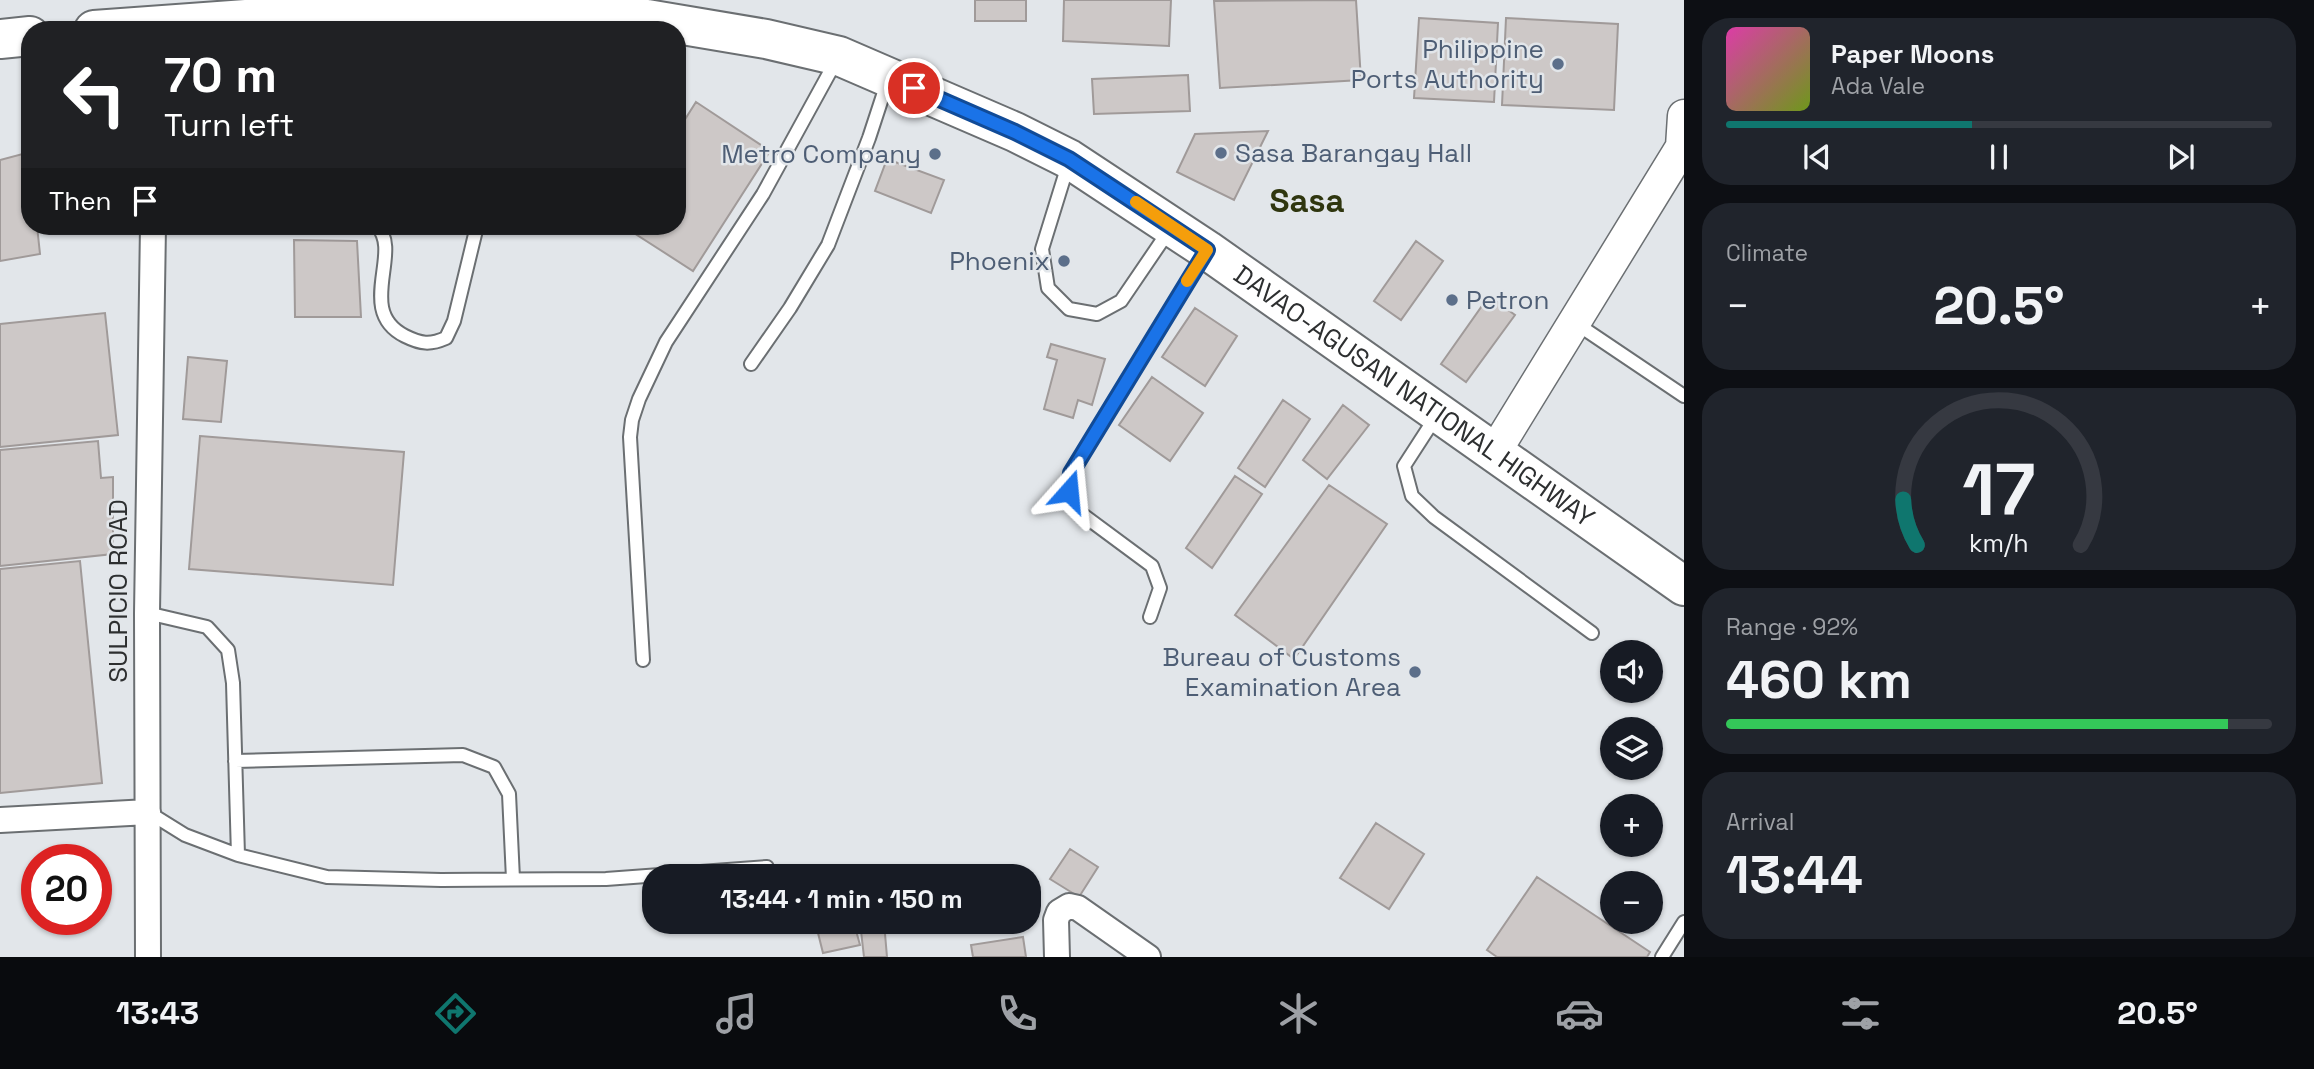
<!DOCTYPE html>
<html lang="en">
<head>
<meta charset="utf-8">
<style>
  :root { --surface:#171b24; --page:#20242c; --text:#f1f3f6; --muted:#9ea1a6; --line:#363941; --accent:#0f766e }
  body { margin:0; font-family:"Space Grotesk",sans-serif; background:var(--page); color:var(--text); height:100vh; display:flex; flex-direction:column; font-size:26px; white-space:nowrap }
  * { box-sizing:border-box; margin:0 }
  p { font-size:23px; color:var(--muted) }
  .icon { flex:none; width:38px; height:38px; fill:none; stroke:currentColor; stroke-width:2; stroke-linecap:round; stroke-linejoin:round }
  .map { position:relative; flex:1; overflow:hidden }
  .drawer { display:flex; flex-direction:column; gap:18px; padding:18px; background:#0d0f14; width:630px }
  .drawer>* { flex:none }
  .guide { position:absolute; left:21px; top:21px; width:665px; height:214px; border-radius:28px; box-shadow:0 2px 5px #0004; background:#202124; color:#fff; overflow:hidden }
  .tools { position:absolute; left:1600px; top:640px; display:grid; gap:14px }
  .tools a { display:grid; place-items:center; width:63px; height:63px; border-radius:50%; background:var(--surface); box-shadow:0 2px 5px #0004; font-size:35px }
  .speed { position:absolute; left:21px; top:844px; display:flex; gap:14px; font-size:35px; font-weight:700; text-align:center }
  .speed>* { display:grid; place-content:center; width:91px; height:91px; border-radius:50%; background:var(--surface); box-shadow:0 2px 5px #0004; line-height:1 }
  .speed .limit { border:10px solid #d22; background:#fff; color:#111 }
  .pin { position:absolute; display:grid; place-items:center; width:60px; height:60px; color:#fff; margin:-30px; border:4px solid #fff; border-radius:50%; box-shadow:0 2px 7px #0007 }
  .me { position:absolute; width:77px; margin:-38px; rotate:18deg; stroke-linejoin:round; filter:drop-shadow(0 0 5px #0008) }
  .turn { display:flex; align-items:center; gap:24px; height:147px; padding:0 28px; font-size:32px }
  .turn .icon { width:91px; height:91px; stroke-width:2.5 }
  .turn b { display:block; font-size:49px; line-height:60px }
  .then { display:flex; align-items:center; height:66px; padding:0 28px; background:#0003; gap:14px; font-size:26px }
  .big { font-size:52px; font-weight:600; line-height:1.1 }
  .drawer .widget { flex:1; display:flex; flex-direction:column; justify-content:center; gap:10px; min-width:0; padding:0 24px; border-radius:28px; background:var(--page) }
  .drawer .dial { align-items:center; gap:0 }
  .dial svg { height:182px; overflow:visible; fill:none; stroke:var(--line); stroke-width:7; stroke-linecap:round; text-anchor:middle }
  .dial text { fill:var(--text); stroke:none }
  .song { display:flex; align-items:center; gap:21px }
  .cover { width:84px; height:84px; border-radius:10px; background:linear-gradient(135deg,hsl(320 70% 55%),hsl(80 70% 35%)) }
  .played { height:7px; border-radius:4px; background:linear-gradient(90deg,var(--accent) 45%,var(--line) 45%) }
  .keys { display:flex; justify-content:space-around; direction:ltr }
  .heat { display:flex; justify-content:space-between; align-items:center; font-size:38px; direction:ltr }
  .charge { height:10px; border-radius:5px; background:linear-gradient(90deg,#34c759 92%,var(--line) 0) }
  .trip { position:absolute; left:642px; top:864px; width:399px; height:70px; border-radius:28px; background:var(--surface); box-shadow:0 2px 5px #0004; font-weight:600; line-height:70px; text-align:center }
  .tabs { display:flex; height:112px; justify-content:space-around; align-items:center; background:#090b0e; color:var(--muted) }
  .tabs .icon { width:49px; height:49px }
  .tabs .selected { color:var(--accent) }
  .tabs b { font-size:32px; color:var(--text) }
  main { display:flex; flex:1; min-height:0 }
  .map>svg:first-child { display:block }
</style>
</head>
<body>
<main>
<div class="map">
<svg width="1684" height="957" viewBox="0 0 1684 957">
  <rect width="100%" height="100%" fill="#e2e6ea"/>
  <!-- building -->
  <path fill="#cdc8c7" stroke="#a09a99" stroke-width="2" d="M975,0h51v21h-51z
    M1064,0h107l-2,46 -106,-5z
    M1356,0l5,80 -141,8 -6,-87z
    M1419,18l79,5 -4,79 -80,-4z
    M1506,18l112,6 -4,86 -112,-5z
    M1188,75l2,36 -96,3 -2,-35z
    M696,102l74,49 -77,120 -70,-45h54v-94z
    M1268,131l-34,69 -57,-28 18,-38z
    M30,152v74h7l3,28 -40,7v-101z
    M887,159l57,21 -13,33 -56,-22z
    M294,240l63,1 4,76h-66z
    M1416,241l27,20 -42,59 -27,-19z
    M1489,296l26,19 -49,67 -25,-18z
    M1195,308l42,28 -32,50 -43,-29z
    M105,313l13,122 -118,12v-123z
    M1051,344l54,15 -13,46 -14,-5 -5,18 -29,-9 13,-49 -10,-3z
    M188,357l39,4 -6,61 -38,-3z
    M1152,377l51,36 -33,48 -51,-36z
    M1283,400l27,19 -45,68 -27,-19z
    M1343,405l26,20 -42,54 -24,-19z
    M200,436l204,16 -11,133 -204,-16z
    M98,441l3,37 12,-1v77l-113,12v-116z
    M1235,476l27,18 -50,74 -26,-20z
    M1329,485l58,39 -93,135 -59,-44z
    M80,561l22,222 -102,10v-224z
    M1376,823l48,31 -35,55 -49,-31z
    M1070,849l28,18 -19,30 -29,-18z
    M970,866l1,11h-28v-8z
    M1537,877l113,75 -3,5h-150l-10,-7z
    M860,922h24l3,35h-23z
    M855,927l5,18 -37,8 -5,-20z
    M1023,937l3,20h-53l-2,-12z"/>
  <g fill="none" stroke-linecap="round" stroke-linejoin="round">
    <defs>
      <path id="service" d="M1068,165l-26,84 6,39 21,21 28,5 24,-13 49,-72
        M377,226c26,26 -22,85 28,110 16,8 25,9 41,2l8,-17 23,-95
        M1574,322l110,74
        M751,364l39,-56 38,-63 41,-107 18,-55
        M1437,415l-33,51 8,30 22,21 158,116
        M147,613l60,14 21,23 5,33 5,172
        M1150,617l10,-29 -8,-22 -77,-57 -6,-18 2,-18 134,-220
        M643,660l-13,-223 2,-17 7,-21 27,-57 97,-148 74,-135
        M235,761l228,-6 31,12 15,27 4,85
        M148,812l37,23 53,20 89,22 114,3 165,-1 161,-12
        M1662,957l22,-35"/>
      <path id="minor" d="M0,820l148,-8
        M148,957l-1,-344 6,-387
        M1057,957l-1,-37 3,-8 10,-6 9,2 70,49"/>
      <path id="tertiary" d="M1494,453l188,-306 2,-31"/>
      <g id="primary">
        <path id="s1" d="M94,30l303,-22 80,-3 81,3 89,11 119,20 73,17 176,76 54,27 138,91 477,336"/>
        <path d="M0,39l30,-3"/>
      </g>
    </defs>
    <!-- service casing -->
    <use href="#service" stroke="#6b6f72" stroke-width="16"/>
    <!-- minor casing -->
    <use href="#minor" stroke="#6b6f72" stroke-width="28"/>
    <!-- tertiary casing -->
    <use href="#tertiary" stroke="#6b6f72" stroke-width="35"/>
    <!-- primary casing -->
    <use href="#primary" stroke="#6b6f72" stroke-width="42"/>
    <!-- service -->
    <use href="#service" stroke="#fff" stroke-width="12"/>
    <!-- minor -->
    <use href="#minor" stroke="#fff" stroke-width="24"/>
    <!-- tertiary -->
    <use href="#tertiary" stroke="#fff" stroke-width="32"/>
    <!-- primary -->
    <use href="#primary" stroke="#fff" stroke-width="38"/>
  </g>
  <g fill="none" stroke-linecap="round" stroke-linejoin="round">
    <defs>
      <path id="route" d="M914,88l101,44 54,27 138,91 -136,223 -2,18"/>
    </defs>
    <!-- route casing -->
    <use href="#route" stroke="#114b97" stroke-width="18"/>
    <!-- route -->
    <use href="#route" stroke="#1a73e8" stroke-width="12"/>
    <!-- slow -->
    <path stroke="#f59e0b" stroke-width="12" d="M1136,202l71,48 -20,31"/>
  </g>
  <!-- markers -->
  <g fill="#5c6f8a" stroke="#e2e6ea" stroke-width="2.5">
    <circle cx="1558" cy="64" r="7"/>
    <circle cx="1221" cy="153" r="7"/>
    <circle cx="935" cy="154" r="7"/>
    <circle cx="1064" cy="261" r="7"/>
    <circle cx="1452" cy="300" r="7"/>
    <circle cx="1415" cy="672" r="7"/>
  </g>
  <g text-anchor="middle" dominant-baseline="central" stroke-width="5" stroke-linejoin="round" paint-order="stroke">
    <!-- service labels -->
    <g font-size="26" fill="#4e5e75" stroke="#e2e6ea" text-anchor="end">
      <text x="1544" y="49">Philippine<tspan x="1544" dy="30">Ports Authority</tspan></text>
      <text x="1235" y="153" text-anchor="start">Sasa Barangay Hall</text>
      <text x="921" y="154">Metro Company</text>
      <text x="1050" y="261">Phoenix</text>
      <text x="1466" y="300" text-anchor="start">Petron</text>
      <text x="1401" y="657">Bureau of Customs<tspan x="1401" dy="30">Examination Area</tspan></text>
    </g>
    <!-- street labels -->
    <g font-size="26" fill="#2d2f30" stroke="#e2e6ea">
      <text stroke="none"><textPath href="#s1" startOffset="1421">DAVAO-AGUSAN NATIONAL HIGHWAY</textPath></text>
      <text transform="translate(118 591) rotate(-90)">SULPICIO ROAD</text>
    </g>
    <!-- district labels -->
    <g font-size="33" font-weight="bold" fill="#2f360f" stroke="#e2e6ea">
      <text x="1307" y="201">Sasa</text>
    </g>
  </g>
</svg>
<div class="tools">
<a><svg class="icon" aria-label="sound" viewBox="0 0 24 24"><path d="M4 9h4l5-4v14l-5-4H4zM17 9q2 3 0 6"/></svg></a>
<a><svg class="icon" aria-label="layers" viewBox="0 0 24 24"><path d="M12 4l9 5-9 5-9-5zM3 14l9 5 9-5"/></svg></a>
<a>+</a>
<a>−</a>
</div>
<div class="speed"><div class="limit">20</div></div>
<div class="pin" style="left:914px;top:88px;background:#d93025"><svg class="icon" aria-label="arrive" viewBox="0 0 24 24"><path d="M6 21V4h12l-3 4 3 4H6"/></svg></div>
<svg class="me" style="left:1069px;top:491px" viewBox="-20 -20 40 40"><path d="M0-17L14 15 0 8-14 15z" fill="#1a73e8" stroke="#fff" stroke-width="4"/></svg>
<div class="trip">13:44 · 1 min · 150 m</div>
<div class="guide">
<div class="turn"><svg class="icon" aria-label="left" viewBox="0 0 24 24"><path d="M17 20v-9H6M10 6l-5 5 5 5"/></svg><div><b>70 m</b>Turn left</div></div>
<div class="then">Then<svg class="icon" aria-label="arrive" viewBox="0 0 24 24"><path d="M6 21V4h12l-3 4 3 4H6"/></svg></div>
</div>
</div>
<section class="drawer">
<div class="widget">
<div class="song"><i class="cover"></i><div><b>Paper Moons</b><p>Ada Vale</p></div></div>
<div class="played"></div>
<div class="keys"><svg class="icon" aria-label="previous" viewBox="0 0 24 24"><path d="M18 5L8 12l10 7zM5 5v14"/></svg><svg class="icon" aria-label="pause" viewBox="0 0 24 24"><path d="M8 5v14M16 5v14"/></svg><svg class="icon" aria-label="next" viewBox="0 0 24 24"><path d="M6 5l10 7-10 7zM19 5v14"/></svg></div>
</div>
<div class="widget"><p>Climate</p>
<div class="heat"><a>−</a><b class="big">20.5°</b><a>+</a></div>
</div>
<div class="widget dial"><svg viewBox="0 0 100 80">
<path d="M14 69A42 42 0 1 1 86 69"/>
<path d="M14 69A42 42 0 0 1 8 49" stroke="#0f766e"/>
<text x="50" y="56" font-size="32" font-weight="700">17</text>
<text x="50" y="72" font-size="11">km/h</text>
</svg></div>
<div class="widget"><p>Range · 92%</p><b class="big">460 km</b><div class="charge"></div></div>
<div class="widget"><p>Arrival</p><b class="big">13:44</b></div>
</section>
</main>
<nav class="tabs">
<b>13:43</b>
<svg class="icon selected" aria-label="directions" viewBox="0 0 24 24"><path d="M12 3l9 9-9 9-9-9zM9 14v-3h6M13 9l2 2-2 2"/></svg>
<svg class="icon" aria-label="music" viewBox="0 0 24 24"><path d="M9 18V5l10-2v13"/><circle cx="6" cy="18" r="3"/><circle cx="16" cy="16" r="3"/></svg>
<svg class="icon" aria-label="phone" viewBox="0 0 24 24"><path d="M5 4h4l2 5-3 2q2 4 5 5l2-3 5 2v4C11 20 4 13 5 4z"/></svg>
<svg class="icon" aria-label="climate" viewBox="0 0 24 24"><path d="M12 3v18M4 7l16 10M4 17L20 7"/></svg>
<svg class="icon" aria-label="car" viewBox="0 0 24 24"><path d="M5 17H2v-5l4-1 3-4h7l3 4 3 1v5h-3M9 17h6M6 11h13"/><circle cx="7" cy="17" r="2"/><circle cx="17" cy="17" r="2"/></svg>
<svg class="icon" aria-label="filters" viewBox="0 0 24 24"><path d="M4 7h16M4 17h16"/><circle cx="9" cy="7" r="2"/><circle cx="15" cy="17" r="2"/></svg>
<b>20.5°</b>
</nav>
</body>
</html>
